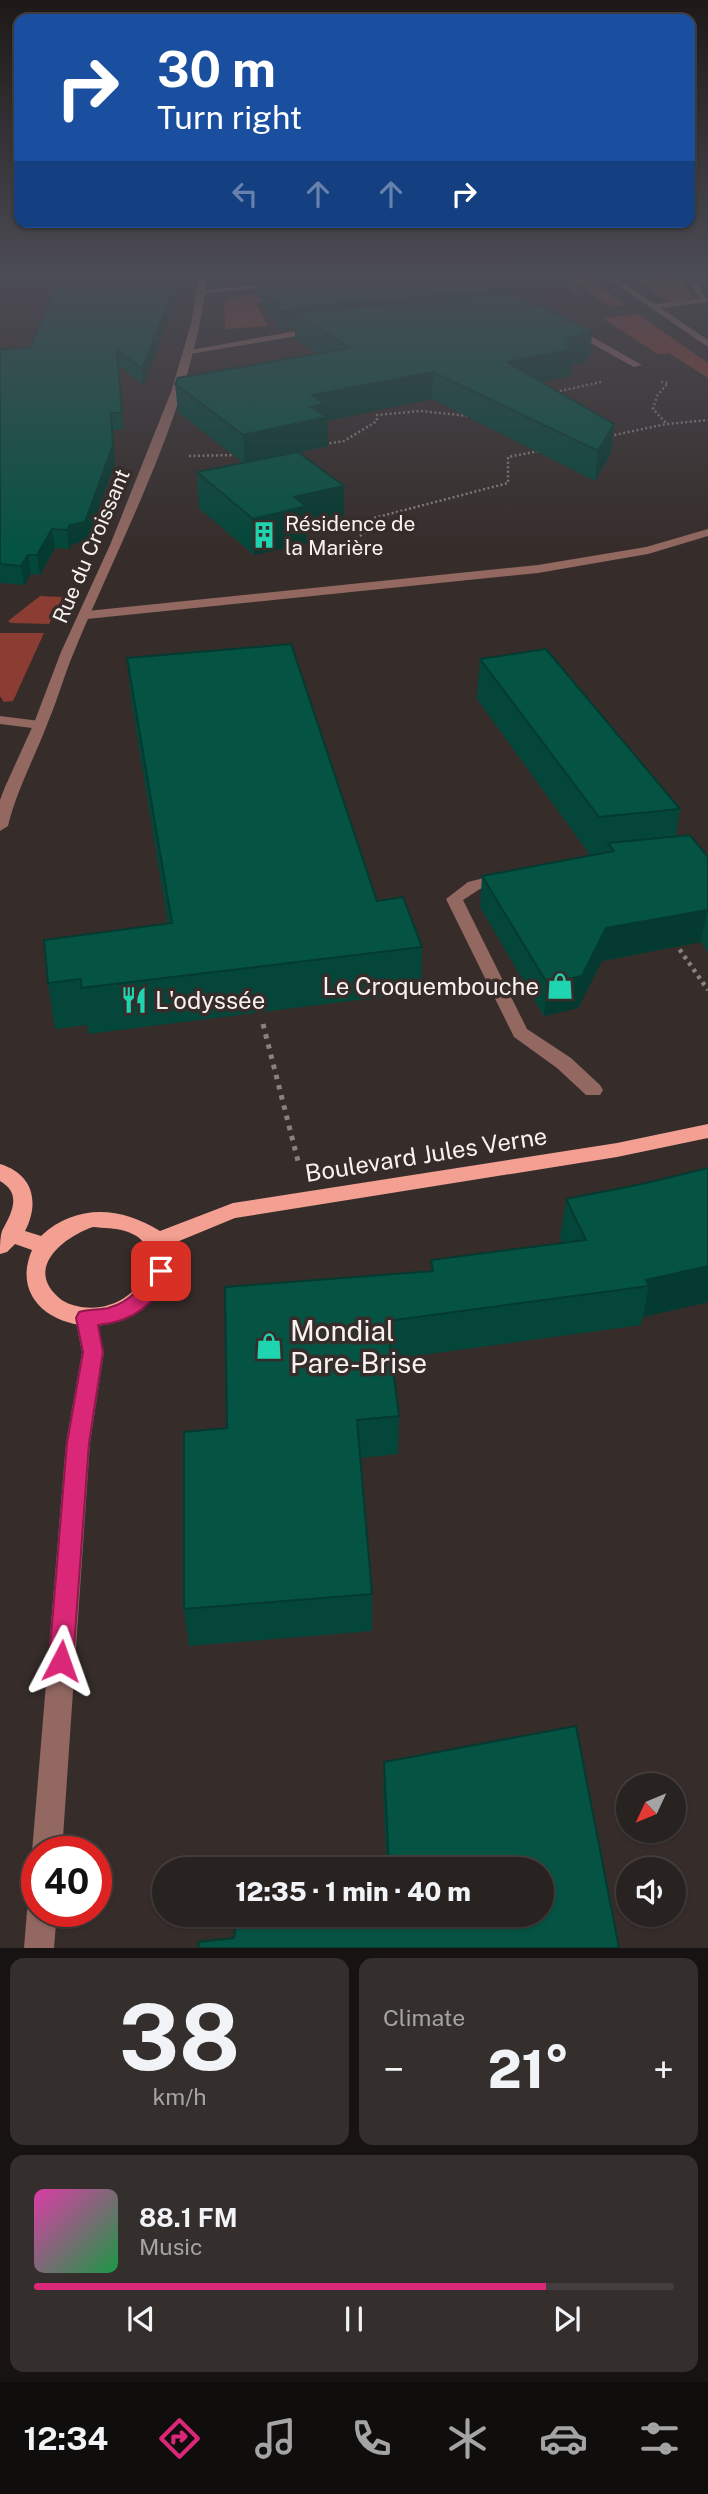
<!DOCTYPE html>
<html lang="en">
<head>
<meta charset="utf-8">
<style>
  :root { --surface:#282220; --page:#342f2d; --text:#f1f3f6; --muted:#a5a4a5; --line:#443f3e; --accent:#db2777 }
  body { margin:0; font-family:"Public Sans",sans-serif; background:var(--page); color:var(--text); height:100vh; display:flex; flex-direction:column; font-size:26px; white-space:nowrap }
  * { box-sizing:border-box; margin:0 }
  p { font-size:23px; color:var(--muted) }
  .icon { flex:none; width:38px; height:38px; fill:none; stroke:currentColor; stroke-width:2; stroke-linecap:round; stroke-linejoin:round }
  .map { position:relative; height:1948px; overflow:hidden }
  .sheet { display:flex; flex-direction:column; gap:10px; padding:10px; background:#161312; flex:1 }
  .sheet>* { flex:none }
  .banner { position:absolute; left:14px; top:14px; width:681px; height:214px; border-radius:14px; box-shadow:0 2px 5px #0004,0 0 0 2px var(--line); background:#1a4fa0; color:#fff; overflow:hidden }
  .needle { width:46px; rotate:226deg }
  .tools { position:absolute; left:616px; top:1773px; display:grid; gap:14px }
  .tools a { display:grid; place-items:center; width:70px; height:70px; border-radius:50%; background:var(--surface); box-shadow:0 2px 5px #0004,0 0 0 2px var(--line); font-size:35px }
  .speed { position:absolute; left:21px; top:1836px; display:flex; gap:14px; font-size:35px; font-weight:700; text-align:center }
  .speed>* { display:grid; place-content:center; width:91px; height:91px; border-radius:50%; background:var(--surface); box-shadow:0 2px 5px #0004,0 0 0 2px var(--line); line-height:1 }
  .speed .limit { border:10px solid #d22; background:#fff; color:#111 }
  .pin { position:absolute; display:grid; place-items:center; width:60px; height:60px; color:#fff; margin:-30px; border-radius:14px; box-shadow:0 4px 10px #0006 }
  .me { position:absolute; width:77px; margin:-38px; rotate:4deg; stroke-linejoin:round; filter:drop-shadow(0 0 5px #0008) }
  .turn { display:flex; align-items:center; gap:24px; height:147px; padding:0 28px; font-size:32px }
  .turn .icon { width:91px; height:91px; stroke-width:2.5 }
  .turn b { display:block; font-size:49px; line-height:60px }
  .lanes { display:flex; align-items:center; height:66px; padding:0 28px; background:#0003; justify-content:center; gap:35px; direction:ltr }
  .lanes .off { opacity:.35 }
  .big { font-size:52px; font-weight:800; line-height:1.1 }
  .sheet .card { flex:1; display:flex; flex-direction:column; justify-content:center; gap:10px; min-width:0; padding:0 24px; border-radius:14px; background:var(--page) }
  .sheet .dial { align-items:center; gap:0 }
  .dial b { font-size:91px; line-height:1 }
  .song { display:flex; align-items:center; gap:21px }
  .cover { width:84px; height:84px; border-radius:10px; background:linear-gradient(135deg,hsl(320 70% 55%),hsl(140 70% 35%)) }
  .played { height:7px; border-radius:4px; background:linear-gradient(90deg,var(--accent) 80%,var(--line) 80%) }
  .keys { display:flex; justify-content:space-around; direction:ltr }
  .heat { display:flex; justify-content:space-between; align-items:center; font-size:38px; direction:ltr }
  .sheet .tiles { flex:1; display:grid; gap:10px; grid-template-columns:1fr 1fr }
  .card:last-child { grid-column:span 2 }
  .trip { position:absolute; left:152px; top:1857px; width:402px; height:70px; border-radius:35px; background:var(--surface); box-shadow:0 2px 5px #0004,0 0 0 2px var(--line); font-weight:800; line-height:70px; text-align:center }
  .menu { display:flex; height:112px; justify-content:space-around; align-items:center; background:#100e0d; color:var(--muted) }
  .menu .icon { width:49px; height:49px }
  .menu .active { color:var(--accent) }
  .menu b { font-size:32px; color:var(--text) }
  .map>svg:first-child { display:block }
</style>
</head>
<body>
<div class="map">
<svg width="708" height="1948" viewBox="0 0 708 1948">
  <rect width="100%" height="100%" fill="#362d2b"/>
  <!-- green -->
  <path fill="#8b3d33" d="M520,277h67l40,29c-26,3 -36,-17 -58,-26 -13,-6 -35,-3 -49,-3z
    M631,277l51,2 12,18 -22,6z
    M296,291l-40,12 12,23 -43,3 -1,-26 21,-8z
    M638,314l70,49v15l-39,-25 -11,1 -56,-36z
    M40,596l23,1 -14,27 -38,-1 -3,-2z
    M0,633h44l-31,68 -9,1 -4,-6z"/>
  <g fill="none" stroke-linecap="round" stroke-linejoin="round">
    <!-- path-far2 -->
    <path stroke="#88817f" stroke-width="2.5" stroke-dasharray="2 2.5" stroke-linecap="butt" d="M563,283l4,-1 10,12
      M661,382l7,1 -11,13 -4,13 14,15 41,-4
      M551,393l50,-11
      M610,436l56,-12
      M325,444l19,-3 33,-20v-6l43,-4 49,5
      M189,456l47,-1
      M366,554l-13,-13 18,-13 -1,-9 138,-36v-26l31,-6"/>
    <!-- path-far1 -->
    <path stroke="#88817f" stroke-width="4.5" stroke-dasharray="3.5 4.5" stroke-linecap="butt" d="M675,943l33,47"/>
    <!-- path -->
    <path stroke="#88817f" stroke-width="5" stroke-dasharray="4.5 6" stroke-linecap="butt" d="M263,1024l36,141"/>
    <!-- service -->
    <path fill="#926861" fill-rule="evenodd" d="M685,277h8l15,25 -56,7 3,-5 45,-6z
      M567,326h6l69,39 -8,2 -67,-37z
      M318,327l3,1v4l-131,22 -5,-3z
      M504,873l6,2 2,3 -2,3 -30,8 -17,11 64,129 44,29 29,27 3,5 -3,5h-14l-29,-27 -43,-31 -68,-138 22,-17z"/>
    <!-- minor -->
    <path fill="#926861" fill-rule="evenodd" d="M606,277h9l93,63v7z
      M275,283l3,4 -76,6 -4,-2z
      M708,529v7l-60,18 -110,19 -451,46 -6,-4 6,-4 451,-46 108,-18z
      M0,716l40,5 7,4 -7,4 -40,-5z"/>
    <!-- tertiary -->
    <path fill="#926861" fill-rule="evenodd" d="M199,277h8c-14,130 -84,256 -133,375 -10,23 -16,47 -26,70 -13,35 -31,67 -40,104l-8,5v-31l5,-13 29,-64 27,-71 49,-107 61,-153 20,-68z
      M86,1309l8,3 10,40 -14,91 -28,409h-25v10l-5,-10 34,-409 16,-91 -7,-34 3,-6z
      M37,1898v13h20l-3,37h-30l3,-37 4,-11z"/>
    <!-- primary -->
    <path fill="#f39f92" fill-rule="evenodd" d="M708,1124v14l-91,19 -382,61 -68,28c7,16 2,30 -8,45 -42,64 -159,33 -127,-41l-17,-6 -8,8 -7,2c0,-7 0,-17 2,-23 9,-17 21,-37 -2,-50v-17c33,10 40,38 25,67l16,5c36,-33 80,-29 119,-5l73,-28 384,-60zM93,1227c10,1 23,1 32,4 53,16 11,85 -44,76 -9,-2 -17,-4 -24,-11 -32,-30 9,-60 36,-69z"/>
  </g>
  <!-- wall -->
  <path fill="#04473a" d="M244,277h324l-1,11 -75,5v2l100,36 -2,26 -5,1v4l-13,2 -1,12 -29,6 72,42 -3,29 -16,28 -163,-82 -105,22 1,25 -29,6 45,34v36l-38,8 1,13 -53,12 -55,-47 -2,-36 46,-9 -65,-51 -3,-28 143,-30 -23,-15v-11l-13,2 -28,-39v-8h-6z
    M180,290l-37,95 -24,-19 4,64h-10l2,33 -28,78 -15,3 -3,5 -14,-1 -15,27 -9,-1 -7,11 -24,-2v-234l30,-1z
    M127,658l250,243 45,46 -1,45 -333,42 -1,-9 -32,4 -7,-46 120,-59 -37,-225z
    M480,659l200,150 -4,27 32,21v95l-7,-10 -99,19 -24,47 -34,8 -64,-109 2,-31 108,-21 -113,-156z
    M708,1168v134l-65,15 -2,8 -249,34 7,57 -1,38 -38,4 12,136v37l-183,15 -5,-37 43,-181 204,-157v-11l132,-17 -3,-6 6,-38 76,-15z
    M576,1726l43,222h-420l-1,-6 36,-4 4,-24h304v-45h-155l-4,-74 1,-33z"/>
  <!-- shaded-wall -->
  <path fill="#043a2f" d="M179,277l1,13 -37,95 -1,-16z
    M248,277h6v6h-6z
    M480,277h88l-1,11 -75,5 -1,16 -197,4 1,15 -13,2 -1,-18 184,-34z
    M592,331l-2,26 -5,1v4l-13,2 -1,12 -65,13 1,-27 75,-29z
    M433,372l-1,27 -105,22 1,25 -83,18 -2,-29 69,-40z
    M111,413l4,50 -28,78 -15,3 -3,5 -2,-19 3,-5z
    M614,424l-3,29 -16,28 3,-30z
    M344,486v36l-38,8 1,13 -53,12 -1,-36 41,-22z
    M52,529l3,19 -15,27 -3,-20z
    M28,555l3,19 -7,11 -3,-19z
    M707,910l-6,32 -99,19 -24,47 -34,8 3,-33 59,-55z
    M708,1266v36l-65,15 6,-31 -3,-6z"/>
  <!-- building -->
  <path fill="#055343" stroke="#043a2f" stroke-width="2" d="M60,277h118l-36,92 -25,-19 5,63h-11l2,32 -28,77 -15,3 -3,5 -15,-1 -15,26h-9l-7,11 -21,-2v-215l30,-1z
    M256,277h224l-15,1 27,13 -179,15 -32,6z
    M512,293l80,38 -10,2 5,2 -21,4 8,5 -7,1 7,4 -67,13 107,62 -16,27 -165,-79 -121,23 13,9 -14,3 16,10 -84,18 -68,-51 3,-6 173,-30 -57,-35z
    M298,452l46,34 -50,11 12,9 -53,13 -56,-47z
    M291,644l86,257 26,-4 19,50 -341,41v-9l-33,4 -4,-43 128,-17 -45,-265z
    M546,649l134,160 -81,8 -119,-158z
    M690,835l18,22v55l-1,-2 -101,18 -24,48 -35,7 -65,-107 132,-25 -6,-8z
    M708,1168v98l-62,14 3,6 -262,35 12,95 -42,4 15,174 -188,15v-177l43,-4 -2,-141 208,-16 -2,-11 155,-20 -20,-41 76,-15z
    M576,1726l43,222h-420l-1,-6 36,-4 4,-24h304v-45h-153l-5,-107z"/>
  <!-- sky -->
  <linearGradient id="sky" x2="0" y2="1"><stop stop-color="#1e1918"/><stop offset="0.5" stop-color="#4c4c55"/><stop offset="1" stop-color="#4c4c55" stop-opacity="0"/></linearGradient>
  <rect width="708" height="549" fill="url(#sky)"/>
  <!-- route -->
  <path fill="#db2777" stroke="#8e194d" stroke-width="2" d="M161,1263l7,2 2,6c-13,32 -36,51 -72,54l5,27 -14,91 -16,218 -3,9 -9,3 -9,-3 -3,-9 18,-218 16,-91 -7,-34 3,-6c10,-3 20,-2 29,-4 24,-6 35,-23 46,-43z"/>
  <!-- icons -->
  <defs>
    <symbol id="building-bare" viewBox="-9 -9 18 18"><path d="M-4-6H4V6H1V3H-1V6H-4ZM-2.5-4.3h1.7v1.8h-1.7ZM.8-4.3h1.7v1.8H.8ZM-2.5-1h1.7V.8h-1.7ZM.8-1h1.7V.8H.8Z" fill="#1fd5b0" stroke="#362d2b" stroke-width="2.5" paint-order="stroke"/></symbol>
    <symbol id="shop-bare" viewBox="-9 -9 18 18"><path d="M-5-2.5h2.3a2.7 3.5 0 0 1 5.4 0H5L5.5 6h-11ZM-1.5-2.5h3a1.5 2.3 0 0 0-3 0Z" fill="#1fd5b0" stroke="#362d2b" stroke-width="2.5" paint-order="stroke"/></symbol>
    <symbol id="restaurant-bare" viewBox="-9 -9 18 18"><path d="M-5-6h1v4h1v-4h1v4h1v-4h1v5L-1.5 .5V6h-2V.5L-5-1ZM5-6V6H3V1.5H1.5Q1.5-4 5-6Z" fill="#1fd5b0" stroke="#362d2b" stroke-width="2.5" paint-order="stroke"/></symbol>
  </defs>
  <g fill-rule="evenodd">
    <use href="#building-bare" x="245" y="516" width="38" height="38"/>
    <use href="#shop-bare" x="541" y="967" width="38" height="38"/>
    <use href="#restaurant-bare" x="115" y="981" width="38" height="38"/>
    <use href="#shop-bare" x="250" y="1327" width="38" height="38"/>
  </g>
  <g text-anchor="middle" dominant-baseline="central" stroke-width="7" stroke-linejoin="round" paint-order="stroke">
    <!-- far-poi labels -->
    <g font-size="21" fill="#f8f2f1" stroke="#362d2b" text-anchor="start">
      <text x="285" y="523">Résidence de<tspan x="285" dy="24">la Marière</tspan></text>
    </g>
    <!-- far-street labels -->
    <g font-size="21" fill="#f8f2f1" stroke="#362d2b">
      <text transform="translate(91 546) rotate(-67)">Rue du Croissant</text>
    </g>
    <!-- poi labels -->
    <g font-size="24" fill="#f8f2f1" stroke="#362d2b" text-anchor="end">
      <text x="539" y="986">Le Croquembouche</text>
      <text x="155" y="1000" text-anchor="start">L'odyssée</text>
    </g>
    <!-- street labels -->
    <g font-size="24" fill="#f8f2f1" stroke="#362d2b">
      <text transform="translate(426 1154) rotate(-9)">Boulevard Jules Verne</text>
    </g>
    <!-- near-poi labels -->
    <g font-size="28" fill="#f8f2f1" stroke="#362d2b" text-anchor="start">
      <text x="290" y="1330">Mondial<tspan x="290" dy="32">Pare-Brise</tspan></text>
    </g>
  </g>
</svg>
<div class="tools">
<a><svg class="needle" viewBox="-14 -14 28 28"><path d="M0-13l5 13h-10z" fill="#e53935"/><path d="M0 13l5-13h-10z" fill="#a5a4a5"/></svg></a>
<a><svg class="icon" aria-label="sound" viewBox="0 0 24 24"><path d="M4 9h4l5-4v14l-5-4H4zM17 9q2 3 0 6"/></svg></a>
</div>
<div class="speed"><div class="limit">40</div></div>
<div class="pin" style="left:161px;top:1271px;background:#d93025"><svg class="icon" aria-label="arrive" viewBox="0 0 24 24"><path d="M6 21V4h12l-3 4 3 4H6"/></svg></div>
<svg class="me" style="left:61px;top:1661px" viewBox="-20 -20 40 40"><path d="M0-17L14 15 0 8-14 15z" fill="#db2777" stroke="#fff" stroke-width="4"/></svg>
<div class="trip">12:35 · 1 min · 40 m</div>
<div class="banner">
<div class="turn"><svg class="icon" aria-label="right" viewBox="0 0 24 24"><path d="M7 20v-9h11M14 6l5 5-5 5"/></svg><div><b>30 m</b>Turn right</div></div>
<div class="lanes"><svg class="icon off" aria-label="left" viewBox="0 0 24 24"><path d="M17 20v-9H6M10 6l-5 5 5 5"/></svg><svg class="icon off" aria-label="ahead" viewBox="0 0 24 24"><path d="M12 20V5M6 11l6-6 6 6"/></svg><svg class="icon off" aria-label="ahead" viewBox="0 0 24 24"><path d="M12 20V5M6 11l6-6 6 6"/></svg><svg class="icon" aria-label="right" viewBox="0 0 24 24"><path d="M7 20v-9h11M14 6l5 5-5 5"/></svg></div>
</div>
</div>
<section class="sheet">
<div class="tiles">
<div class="card dial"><b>38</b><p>km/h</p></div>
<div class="card"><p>Climate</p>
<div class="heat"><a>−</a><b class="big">21°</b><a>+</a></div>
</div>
<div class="card">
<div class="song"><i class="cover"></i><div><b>88.1 FM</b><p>Music</p></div></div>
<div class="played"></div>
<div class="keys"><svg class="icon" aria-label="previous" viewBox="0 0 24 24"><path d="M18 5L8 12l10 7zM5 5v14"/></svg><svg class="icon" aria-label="pause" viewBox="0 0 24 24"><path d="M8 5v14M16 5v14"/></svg><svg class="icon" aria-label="next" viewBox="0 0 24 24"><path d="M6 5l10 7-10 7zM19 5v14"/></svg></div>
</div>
</div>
</section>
<nav class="menu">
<b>12:34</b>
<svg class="icon active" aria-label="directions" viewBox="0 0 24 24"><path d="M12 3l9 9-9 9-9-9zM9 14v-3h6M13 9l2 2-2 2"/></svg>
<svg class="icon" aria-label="music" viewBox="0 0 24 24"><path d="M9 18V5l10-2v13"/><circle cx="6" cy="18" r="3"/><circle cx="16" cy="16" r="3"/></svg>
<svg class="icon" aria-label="phone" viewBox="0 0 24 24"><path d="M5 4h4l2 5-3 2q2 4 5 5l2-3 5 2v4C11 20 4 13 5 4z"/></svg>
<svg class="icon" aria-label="climate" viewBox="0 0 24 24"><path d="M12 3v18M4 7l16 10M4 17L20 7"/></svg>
<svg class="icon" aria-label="car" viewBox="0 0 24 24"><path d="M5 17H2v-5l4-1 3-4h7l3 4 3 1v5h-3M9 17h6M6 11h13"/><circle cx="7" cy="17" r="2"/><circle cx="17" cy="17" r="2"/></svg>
<svg class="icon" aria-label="filters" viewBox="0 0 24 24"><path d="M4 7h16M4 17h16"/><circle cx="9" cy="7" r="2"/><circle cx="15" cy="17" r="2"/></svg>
</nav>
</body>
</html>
